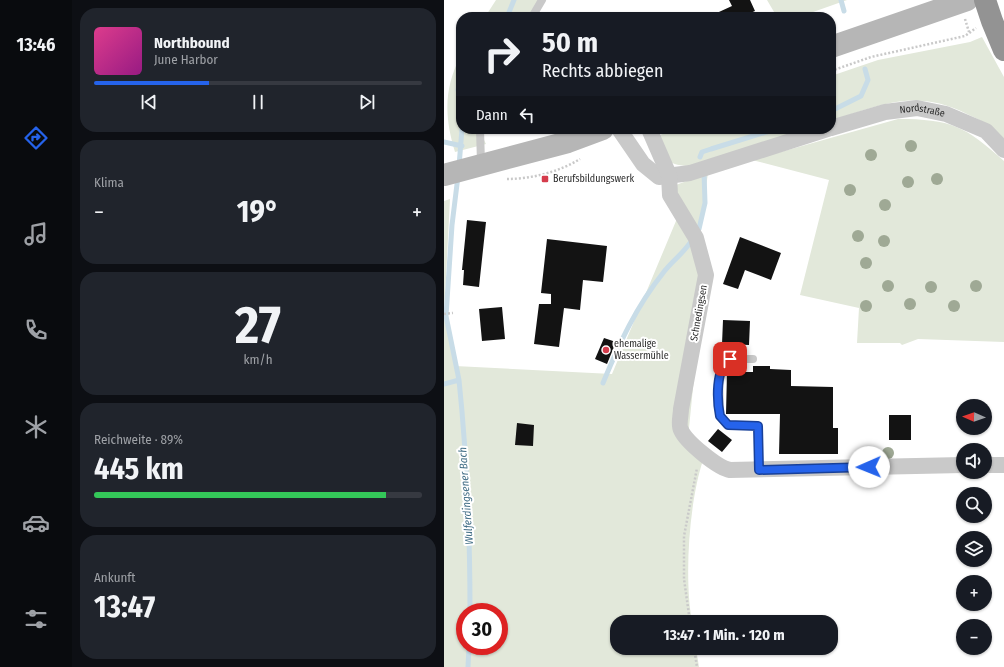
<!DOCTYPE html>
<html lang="de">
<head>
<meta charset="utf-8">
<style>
  :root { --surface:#171b24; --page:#20242c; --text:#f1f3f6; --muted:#9ea1a6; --line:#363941; --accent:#2563eb }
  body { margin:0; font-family:"Fira Sans Condensed",sans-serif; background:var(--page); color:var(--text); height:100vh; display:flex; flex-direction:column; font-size:15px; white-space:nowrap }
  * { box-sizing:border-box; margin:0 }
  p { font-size:13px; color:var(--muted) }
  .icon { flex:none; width:22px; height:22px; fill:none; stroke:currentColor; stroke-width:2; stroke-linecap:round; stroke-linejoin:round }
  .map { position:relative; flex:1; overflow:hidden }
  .sheet { display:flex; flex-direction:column; gap:8px; padding:8px; background:#0d0f14; width:372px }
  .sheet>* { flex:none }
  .guide { position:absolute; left:12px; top:12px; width:380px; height:122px; border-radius:16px; box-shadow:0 1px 3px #0004; background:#171b24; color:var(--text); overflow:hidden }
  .needle { width:26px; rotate:272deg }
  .fabs { position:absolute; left:512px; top:399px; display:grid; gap:8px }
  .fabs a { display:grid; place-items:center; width:36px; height:36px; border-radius:50%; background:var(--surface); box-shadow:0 1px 3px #0004; font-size:20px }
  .speed { position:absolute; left:12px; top:603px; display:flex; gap:8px; font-size:20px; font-weight:700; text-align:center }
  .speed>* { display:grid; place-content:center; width:52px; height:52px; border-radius:50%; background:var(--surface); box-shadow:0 1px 3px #0004; line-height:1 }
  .speed .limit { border:6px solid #d22; background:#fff; color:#111 }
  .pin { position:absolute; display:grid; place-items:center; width:34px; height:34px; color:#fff; margin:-17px; border-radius:8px; box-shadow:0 2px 6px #0006 }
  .me { position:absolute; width:44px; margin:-22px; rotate:269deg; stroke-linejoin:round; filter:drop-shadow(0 0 3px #0008) }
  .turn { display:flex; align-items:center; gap:14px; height:84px; padding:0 20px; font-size:18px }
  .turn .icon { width:52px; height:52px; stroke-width:2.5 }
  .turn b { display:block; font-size:28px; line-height:34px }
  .then { display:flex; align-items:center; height:38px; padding:0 20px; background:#0003; gap:8px; font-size:15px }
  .big { font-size:30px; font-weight:700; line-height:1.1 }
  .sheet .widget { flex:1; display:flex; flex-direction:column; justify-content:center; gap:6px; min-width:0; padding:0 14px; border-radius:16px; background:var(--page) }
  .sheet .dial { align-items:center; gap:0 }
  .dial b { font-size:52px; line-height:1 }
  .song { display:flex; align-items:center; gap:12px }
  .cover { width:48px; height:48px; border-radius:6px; background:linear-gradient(135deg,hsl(330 70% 55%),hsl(310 70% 35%)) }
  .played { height:4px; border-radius:2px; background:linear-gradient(90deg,var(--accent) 35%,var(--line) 35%) }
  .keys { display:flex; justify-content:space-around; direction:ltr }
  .heat { display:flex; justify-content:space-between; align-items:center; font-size:22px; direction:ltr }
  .charge { height:6px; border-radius:3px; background:linear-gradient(90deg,#34c759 89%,var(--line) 0) }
  .trip { position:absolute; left:166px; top:615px; width:228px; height:40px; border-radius:16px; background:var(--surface); box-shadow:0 1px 3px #0004; font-weight:700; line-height:40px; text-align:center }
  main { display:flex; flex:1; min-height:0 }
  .tabs { display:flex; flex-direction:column; width:72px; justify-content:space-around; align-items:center; background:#090b0e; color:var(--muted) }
  .tabs .icon { width:28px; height:28px }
  .tabs .selected { color:var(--accent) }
  .tabs b { font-size:18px; color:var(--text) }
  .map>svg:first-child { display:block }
</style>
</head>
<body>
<main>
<nav class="tabs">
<b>13:46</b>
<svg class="icon selected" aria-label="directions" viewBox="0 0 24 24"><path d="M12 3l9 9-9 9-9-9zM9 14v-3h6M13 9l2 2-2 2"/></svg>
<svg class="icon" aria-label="music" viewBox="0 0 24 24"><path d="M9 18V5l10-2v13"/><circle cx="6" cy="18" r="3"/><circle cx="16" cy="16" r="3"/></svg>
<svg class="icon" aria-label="phone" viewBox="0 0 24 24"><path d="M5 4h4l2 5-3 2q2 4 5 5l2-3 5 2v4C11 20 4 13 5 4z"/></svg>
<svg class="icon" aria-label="climate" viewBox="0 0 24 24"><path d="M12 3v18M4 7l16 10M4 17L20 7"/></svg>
<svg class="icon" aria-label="car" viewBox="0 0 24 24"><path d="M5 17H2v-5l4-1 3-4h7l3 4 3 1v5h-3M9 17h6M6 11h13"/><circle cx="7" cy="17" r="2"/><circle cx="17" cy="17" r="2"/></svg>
<svg class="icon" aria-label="filters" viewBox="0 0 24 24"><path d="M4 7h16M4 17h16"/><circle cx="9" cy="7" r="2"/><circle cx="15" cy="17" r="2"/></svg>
</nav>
<section class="sheet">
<div class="widget">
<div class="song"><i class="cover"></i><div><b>Northbound</b><p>June Harbor</p></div></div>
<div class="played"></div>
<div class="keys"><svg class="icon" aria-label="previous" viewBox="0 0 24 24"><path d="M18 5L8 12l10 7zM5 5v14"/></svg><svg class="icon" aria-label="pause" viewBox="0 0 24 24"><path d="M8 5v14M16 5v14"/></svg><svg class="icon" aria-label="next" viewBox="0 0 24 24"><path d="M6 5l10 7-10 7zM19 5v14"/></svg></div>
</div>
<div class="widget"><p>Klima</p>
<div class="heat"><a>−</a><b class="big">19°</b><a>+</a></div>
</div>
<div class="widget dial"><b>27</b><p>km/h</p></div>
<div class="widget"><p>Reichweite · 89%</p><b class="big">445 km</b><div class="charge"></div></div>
<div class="widget"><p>Ankunft</p><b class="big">13:47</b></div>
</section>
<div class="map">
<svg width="560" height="667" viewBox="0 0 560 667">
  <rect width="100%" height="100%" fill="#fff"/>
  <!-- green -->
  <path fill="#e2e8da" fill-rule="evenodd" d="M52,0h49l-10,17h-50z
    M323,0h80l-48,17h-22z
    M538,37l22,40v62c-13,-14 -20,-17 -37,-25 -52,-26 -86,-9 -136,7v-45l47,-16 92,-18z
    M17,55v74h20v5l5,10 -31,8c-11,-36 -11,-64 6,-97z
    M454,119c53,0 67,7 106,42v181l-86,-3 -16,6 -2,-2h-43l2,-35 -59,-13 29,-115 -77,-20z
    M233,129h130l-113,37c-29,0 -26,-5 -37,-30z
    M264,173l-9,64 4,50 -14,141 2,14 12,18c-14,43 -19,117 -11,162h-75v26h79l3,19h-255v-466l6,-2 -6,117 11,50 157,8 69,-165 -5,-24zM21,612h34v34h-34z"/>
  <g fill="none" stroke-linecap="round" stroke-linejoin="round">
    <!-- stream -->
    <path stroke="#c8dce7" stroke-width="5" d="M397,0l3,11
      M63,17l7,-17
      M17,75l-3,15 3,10
      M387,111l30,-15 7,-16 -3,-11
      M0,142l18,4
      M256,157l2,-5 9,-3 65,-20
      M15,166l3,-37
      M255,229l6,-26 -1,-31
      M15,380c8,77 11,154 11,232
      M159,383c17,-41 33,-76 60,-110 9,-12 21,-20 29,-33
      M0,384l15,-4 -13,-64 6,-91 6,-49
      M24,667l1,-21"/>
  </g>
  <!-- building -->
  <path fill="#131313" d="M285,0h21l5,11 -7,3 1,3h-41l24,-11z
    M23,220l19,2 -7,65 -16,-2 1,-15h-2z
    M296,237l41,16 -10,27 -26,-10 -7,19 -15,-5z
    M103,239l60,7 -4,36 -20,-2 -3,30 -16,-2 -5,39 -25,-3 5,-40h12v-10l-10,-1z
    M58,307l3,32 -23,2 -3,-32z
    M279,320l27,1 -1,24 -27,-1z
    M160,338l12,4 -9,22 -12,-5z
    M309,366h17v3l21,1v16l42,1v41h5v26h-59l1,-40h-54l1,-42h26z
    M445,415h22v25h-22z
    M73,423l17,2 -1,21 -18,-1z
    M274,429l14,11 -10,12 -14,-11z"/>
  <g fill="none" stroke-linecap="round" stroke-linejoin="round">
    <!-- path -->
    <path stroke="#c9c9c9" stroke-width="2.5" stroke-dasharray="2 2" stroke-linecap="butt" d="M521,19l4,13
      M387,71l40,-14 94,-21 11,-8
      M63,179c24,0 52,-7 73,-20
      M0,314l9,-1
      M246,622l-6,-43v-43l13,-68
      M250,648l3,19"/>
    <!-- service -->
    <path stroke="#c9c9c9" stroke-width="8" d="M88,17l10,-17
      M36,129l1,34
      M309,359h-23l-8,7 -3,8 1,42 8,9 30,1 1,44"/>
    <!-- minor -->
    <g stroke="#c9c9c9" stroke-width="16">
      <path id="s1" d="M387,128l54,-16 32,-4 29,6 40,17 18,19"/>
      <path d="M175,129l24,35 16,13 31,-4 138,-44"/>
      <path d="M205,129l20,46 1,20 26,43 10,37 -25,134c0,6 -3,16 0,21 5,12 37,38 49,40l233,-5"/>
      <path d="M541,465h19"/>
    </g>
    <!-- secondary -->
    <path stroke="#b6b6b6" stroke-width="22" d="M387,47l136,-47
      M0,175l124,-33 35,-13"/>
    <!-- motorway -->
    <path stroke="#939393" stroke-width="22" d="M541,0l7,21 12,29"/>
  </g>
  <!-- trees -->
  <g fill="#9fa995">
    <circle cx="467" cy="146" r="6"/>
    <circle cx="427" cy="155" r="6"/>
    <circle cx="493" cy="179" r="6"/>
    <circle cx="464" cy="182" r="6"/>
    <circle cx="406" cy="190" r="6"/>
    <circle cx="441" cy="205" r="6"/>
    <circle cx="414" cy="236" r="6"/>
    <circle cx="440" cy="241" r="6"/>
    <circle cx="422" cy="263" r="6"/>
    <circle cx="444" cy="286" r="6"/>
    <circle cx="532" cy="286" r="6"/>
    <circle cx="487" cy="287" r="6"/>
    <circle cx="466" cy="304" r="6"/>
    <circle cx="422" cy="306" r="6"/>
    <circle cx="510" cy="306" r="6"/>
    <circle cx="444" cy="453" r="6"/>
  </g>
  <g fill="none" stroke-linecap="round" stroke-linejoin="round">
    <defs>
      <path id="route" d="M286,359c-15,9 -13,42 -10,57l8,9 30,1 1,44 110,-3"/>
    </defs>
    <!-- route casing -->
    <use href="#route" stroke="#184099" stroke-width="10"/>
    <!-- route -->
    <use href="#route" stroke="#2563eb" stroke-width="7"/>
  </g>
  <!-- markers -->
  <g fill="#d53c4c" stroke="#fff" stroke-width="1.5">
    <rect x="97" y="175" width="8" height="8" rx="2"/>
    <circle cx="162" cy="350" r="4"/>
  </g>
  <g text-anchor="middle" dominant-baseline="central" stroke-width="4" stroke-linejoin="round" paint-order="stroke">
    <!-- street labels -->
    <g font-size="10" fill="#2c2c2c" stroke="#fff">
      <text stroke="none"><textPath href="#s1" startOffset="94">Nordstraße</textPath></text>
      <text transform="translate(255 313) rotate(-80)">Schnedingsen</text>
    </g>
    <!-- poi labels -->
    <g font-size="10" fill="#2c2c2c" stroke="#fff" text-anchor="start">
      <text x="109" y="179">Berufsbildungswerk</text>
      <text x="170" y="344">ehemalige<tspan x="170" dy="12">Wassermühle</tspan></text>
    </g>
    <!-- water labels -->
    <g font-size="11" font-style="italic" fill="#426e86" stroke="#fff">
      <text transform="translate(22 496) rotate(-94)">Wulferdingsener Bach</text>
    </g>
  </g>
</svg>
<div class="fabs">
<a><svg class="needle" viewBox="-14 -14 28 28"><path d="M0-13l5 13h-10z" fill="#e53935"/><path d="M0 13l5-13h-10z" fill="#9ea1a6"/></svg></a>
<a><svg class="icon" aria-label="sound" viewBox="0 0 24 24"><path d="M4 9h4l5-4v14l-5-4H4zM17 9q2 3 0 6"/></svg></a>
<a><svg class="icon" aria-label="search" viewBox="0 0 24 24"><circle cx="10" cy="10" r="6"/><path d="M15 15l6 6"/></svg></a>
<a><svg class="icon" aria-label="layers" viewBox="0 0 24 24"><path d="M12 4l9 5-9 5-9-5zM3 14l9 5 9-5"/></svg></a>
<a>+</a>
<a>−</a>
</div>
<div class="speed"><div class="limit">30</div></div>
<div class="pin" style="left:286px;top:359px;background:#d93025"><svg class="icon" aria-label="arrive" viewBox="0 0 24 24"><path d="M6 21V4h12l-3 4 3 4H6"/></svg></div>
<svg class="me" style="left:425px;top:467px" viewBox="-20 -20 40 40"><circle r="19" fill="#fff"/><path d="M0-13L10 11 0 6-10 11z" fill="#2563eb"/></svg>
<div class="trip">13:47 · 1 Min. · 120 m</div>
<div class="guide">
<div class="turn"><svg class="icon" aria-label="right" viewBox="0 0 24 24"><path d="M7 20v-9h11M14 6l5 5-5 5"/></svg><div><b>50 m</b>Rechts abbiegen</div></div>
<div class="then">Dann<svg class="icon" aria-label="left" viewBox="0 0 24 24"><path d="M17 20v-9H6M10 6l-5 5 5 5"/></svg></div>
</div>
</div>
</main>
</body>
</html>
